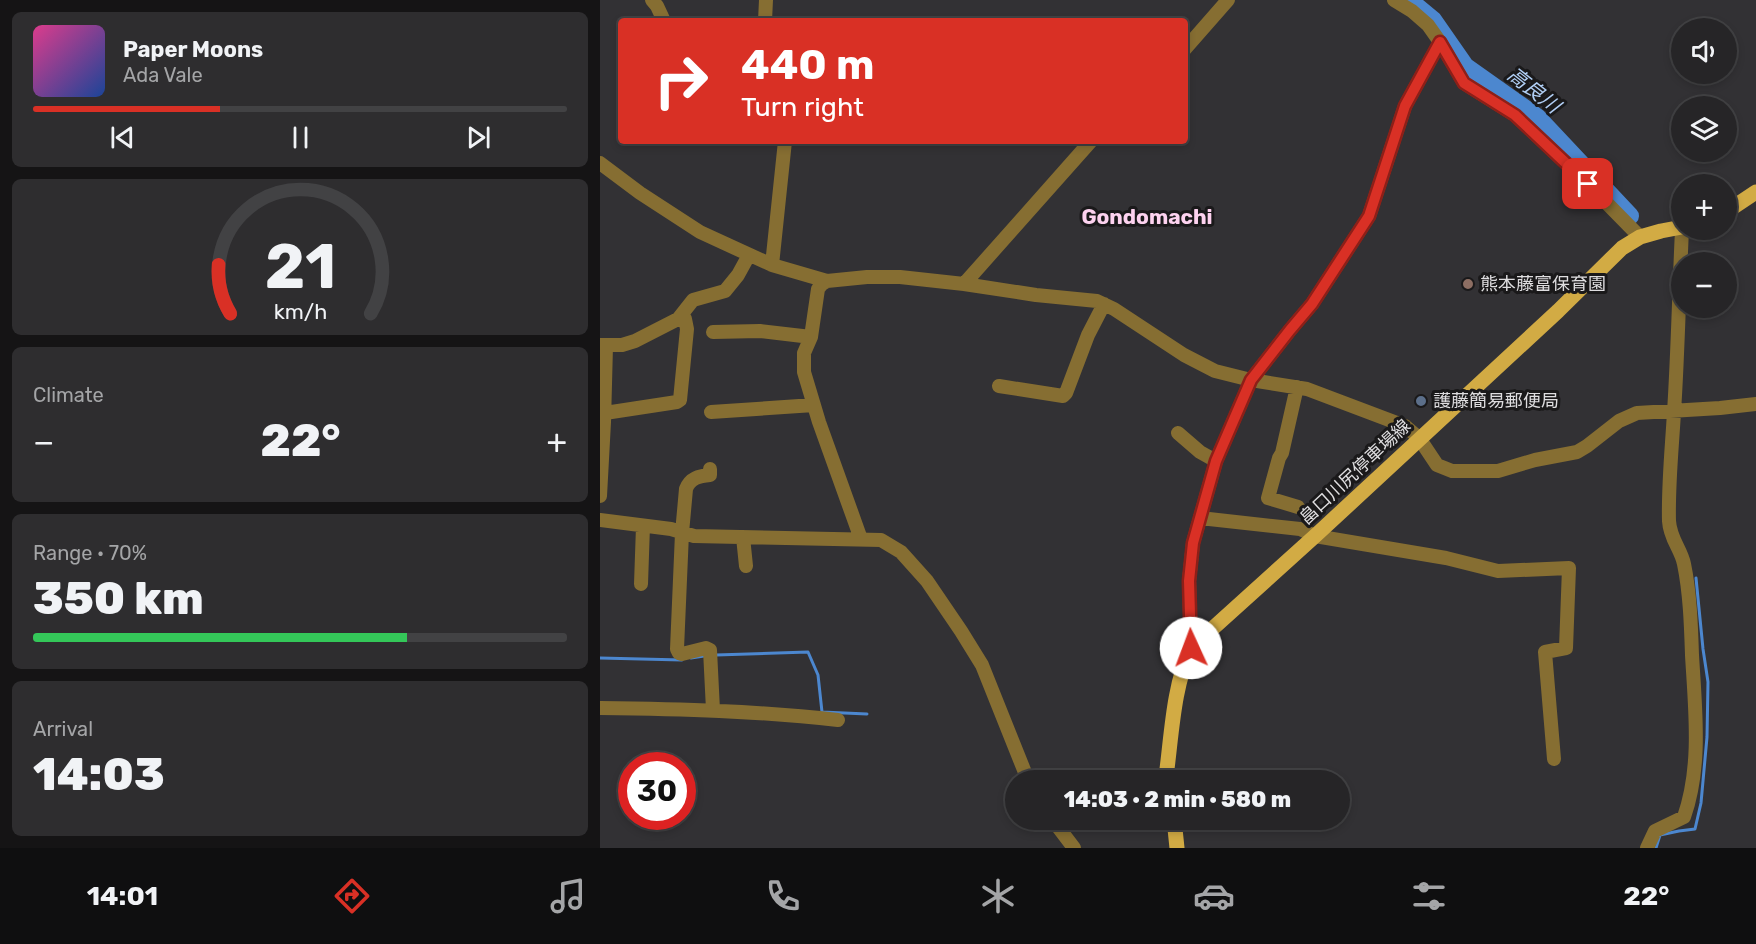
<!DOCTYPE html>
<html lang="en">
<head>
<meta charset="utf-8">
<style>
  :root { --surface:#262527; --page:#2e2d2f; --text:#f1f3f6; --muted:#a4a5a7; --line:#424244; --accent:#d93025 }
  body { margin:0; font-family:Rubik,"Noto Sans JP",sans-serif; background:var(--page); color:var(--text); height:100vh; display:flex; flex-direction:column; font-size:22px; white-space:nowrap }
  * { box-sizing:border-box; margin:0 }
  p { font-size:20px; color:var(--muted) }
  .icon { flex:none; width:33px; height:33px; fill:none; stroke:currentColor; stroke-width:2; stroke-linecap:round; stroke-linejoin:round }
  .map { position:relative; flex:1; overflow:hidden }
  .panel { display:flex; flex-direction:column; gap:12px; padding:12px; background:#151415; width:600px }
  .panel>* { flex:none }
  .banner { position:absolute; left:18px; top:18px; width:570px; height:126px; border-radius:6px; box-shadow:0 3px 9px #0003,0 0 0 2px var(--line); background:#d93025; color:#fff; overflow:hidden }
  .controls { position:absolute; left:1071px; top:18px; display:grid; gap:12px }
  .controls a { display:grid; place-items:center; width:66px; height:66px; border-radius:50%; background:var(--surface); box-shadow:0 3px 9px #0003,0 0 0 2px var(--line); font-size:30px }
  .speed { position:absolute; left:18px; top:752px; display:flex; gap:12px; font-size:30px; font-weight:700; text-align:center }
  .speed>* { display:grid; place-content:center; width:78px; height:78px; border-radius:50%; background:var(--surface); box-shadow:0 3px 9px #0003,0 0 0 2px var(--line); line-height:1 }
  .speed .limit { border:9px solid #d22; background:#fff; color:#111 }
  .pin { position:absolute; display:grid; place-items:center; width:51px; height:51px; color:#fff; margin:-26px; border-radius:12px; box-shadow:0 3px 9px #0006 }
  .me { position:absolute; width:66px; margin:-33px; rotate:358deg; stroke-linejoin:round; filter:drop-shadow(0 0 4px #0008) }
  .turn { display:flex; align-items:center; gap:21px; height:126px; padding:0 24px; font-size:27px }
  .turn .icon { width:78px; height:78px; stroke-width:2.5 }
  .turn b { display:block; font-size:42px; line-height:51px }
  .big { font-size:45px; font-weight:800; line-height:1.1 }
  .panel .widget { flex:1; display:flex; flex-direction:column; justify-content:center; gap:9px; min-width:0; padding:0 21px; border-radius:9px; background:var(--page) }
  .panel .dial { align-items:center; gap:0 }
  .dial svg { height:156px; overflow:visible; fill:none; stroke:var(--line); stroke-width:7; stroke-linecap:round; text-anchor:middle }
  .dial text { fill:var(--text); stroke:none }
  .song { display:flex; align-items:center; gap:18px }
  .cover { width:72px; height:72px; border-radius:9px; background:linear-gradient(135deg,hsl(330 70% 55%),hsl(220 70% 35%)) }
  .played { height:6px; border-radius:3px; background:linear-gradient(90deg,var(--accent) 35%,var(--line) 35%) }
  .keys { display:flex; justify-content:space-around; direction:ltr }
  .heat { display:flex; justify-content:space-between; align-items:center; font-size:33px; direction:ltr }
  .charge { height:9px; border-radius:4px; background:linear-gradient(90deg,#34c759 70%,var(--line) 0) }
  .trip { position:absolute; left:405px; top:770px; width:345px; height:60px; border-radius:30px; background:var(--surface); box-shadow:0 3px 9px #0003,0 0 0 2px var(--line); font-weight:800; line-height:60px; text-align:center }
  .dock { display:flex; height:96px; justify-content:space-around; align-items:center; background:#0f0f10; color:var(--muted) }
  .dock .icon { width:42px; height:42px }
  .dock .on { color:var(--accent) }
  .dock b { font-size:27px; color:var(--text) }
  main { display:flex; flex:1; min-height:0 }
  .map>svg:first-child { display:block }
</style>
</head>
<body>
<main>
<section class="panel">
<div class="widget">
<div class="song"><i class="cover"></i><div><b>Paper Moons</b><p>Ada Vale</p></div></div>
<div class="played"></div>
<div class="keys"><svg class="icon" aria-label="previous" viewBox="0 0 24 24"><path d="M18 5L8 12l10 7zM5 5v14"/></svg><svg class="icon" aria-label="pause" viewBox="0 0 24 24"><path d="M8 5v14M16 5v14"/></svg><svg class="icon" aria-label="next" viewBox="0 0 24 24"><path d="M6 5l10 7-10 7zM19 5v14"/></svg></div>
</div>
<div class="widget dial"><svg viewBox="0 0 100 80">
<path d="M14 69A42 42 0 1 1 86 69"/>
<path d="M14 69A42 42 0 0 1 8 44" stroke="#d93025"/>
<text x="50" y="56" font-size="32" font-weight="700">21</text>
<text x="50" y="72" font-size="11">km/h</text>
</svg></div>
<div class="widget"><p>Climate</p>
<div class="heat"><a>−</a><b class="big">22°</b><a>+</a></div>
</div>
<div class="widget"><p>Range · 70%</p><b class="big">350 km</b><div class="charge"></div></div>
<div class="widget"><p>Arrival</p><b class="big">14:03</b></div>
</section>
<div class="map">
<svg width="1156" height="848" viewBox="0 0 1156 848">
  <rect width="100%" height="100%" fill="#323134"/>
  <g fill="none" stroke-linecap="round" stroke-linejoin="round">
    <!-- stream -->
    <path stroke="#4c87cf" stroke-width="3" d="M116,655l92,-3 10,23 4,37 45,2
      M0,658l82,2
      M91,658l13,-2
      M1056,848l4,-13 19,-4 16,-2 6,-26 6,-66 1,-55 -5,-33 -7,-71"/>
    <!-- river -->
    <path stroke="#4c87cf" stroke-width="18" d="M809,0l24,20 32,46 72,51 93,99"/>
    <!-- minor -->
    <path stroke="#866e32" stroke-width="14" d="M52,0l5,6 7,15
      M794,0l18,11 16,14 12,17 24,41 51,32 73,69 52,53
      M165,21l1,-21
      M585,49l43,-49
      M0,163l40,30 60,39 72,33 55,16 40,-4h33l64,7 72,11 61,6 17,8 70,46 31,16 36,9 56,9 98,37 14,12 18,27 15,6h46l37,-11 42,-8 10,-6 32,-25 18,-8 83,-5 36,-4
      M172,265l13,-124
      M227,281l-5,3 -4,5 -7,48 -7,16v19l15,50 42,117
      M364,284l127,-143
      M113,332l47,-1 51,6
      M0,345h22l13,-4 43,-22 15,-19 32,-9 13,-16 11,-20
      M399,386l64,10 3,-3 22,-58 16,-31
      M697,387l-15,66 -3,5 -11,40 30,9
      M111,412l103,-7
      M5,413l72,-11 3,-2 7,-71 -2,-10 -3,-4
      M578,433l22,19 16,9
      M110,469v6c-11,1 -20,3 -24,14l-4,44 -5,116 2,4 3,1 24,-6 4,2 3,60
      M0,496l4,-74 2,-76
      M600,518l100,11 15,7 131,22 52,13 71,-3 -3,80 -21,4 9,107
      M0,520l71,9 23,7 187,4 20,12 26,29 34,50 21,34 46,115
      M143,537l3,29
      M41,584l2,-58
      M591,648l-2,-67 4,-38 23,-82 35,-81 39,-50 22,-26 57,-88 36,-110 35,-64
      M0,708c81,1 158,3 238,12
      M452,819l22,29
      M1047,848l8,-17 29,-14c18,-51 11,-109 8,-162 -1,-30 -2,-62 -8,-91 -3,-15 -14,-25 -15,-43 -1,-36 3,-73 5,-109 4,-61 5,-122 8,-182"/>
    <!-- major -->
    <path stroke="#d2ab44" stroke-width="15" d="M1126,212l30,-20
      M569,780l-2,-11c5,-40 7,-84 24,-121l124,-112 243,-225 64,-63 18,-11 21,-6 21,-4
      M574,819l3,29"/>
  </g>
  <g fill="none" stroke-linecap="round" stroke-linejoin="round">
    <defs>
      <path id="route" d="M591,648l-2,-67 4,-38 23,-82 35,-81 39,-50 22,-26 57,-88 36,-110 35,-64 24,41 51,32 73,69"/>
    </defs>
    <!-- route casing -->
    <use href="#route" stroke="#8d1f18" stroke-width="15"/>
    <!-- route -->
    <use href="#route" stroke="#d93025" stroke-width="10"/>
  </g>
  <!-- markers -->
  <circle fill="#8d6e63" stroke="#1a191a" stroke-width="2" cx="868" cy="284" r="6"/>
  <circle fill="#5c6f8a" stroke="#1a191a" stroke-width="2" cx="821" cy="401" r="6"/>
  <g text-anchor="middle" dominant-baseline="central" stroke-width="6" stroke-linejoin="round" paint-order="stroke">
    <!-- poi labels -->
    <g font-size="18" fill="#dedddf" stroke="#1a191a" text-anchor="start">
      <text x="880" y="284">熊本藤富保育園</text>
      <text x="833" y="401">護藤簡易郵便局</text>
    </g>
    <!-- street labels -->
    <g font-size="18" fill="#dedddf" stroke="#1a191a">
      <text transform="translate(755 472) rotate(-43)">畠口川尻停車場線</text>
    </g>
    <!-- water labels -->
    <g font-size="20" font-style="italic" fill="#b1cff5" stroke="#1a191a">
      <text transform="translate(934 90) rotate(38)">高良川</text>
    </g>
    <!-- quarter labels -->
    <g font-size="21" font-weight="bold" fill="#fdd2ef" stroke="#1a191a">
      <text x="547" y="216">Gondomachi</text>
    </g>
  </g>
</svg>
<div class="controls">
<a><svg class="icon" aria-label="sound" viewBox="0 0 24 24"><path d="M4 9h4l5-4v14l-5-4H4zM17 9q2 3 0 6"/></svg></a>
<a><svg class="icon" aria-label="layers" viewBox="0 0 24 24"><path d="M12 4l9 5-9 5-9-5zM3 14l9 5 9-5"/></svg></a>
<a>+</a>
<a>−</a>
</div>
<div class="speed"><div class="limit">30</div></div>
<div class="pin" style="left:988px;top:184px;background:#d93025"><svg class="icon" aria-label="arrive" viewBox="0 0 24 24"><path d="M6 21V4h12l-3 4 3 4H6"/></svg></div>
<svg class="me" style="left:591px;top:648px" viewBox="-20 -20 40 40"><circle r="19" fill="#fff"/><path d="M0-13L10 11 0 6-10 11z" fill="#d93025"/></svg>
<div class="trip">14:03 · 2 min · 580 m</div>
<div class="banner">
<div class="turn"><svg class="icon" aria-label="right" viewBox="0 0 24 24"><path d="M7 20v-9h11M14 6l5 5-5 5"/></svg><div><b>440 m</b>Turn right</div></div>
</div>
</div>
</main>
<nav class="dock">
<b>14:01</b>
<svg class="icon on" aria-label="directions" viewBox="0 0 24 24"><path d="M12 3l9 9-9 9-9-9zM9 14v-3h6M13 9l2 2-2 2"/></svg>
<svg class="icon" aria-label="music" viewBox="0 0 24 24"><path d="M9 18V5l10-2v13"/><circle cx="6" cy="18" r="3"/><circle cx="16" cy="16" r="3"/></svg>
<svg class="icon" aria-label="phone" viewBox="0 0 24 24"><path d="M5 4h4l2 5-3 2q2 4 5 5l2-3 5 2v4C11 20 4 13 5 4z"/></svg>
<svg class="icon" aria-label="climate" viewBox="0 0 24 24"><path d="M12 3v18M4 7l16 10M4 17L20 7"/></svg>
<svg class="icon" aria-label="car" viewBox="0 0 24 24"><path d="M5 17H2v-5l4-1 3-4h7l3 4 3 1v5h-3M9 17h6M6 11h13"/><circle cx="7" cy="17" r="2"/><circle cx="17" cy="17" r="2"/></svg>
<svg class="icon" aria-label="filters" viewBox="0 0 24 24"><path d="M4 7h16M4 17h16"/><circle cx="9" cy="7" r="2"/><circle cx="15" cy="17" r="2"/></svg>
<b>22°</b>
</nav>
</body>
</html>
